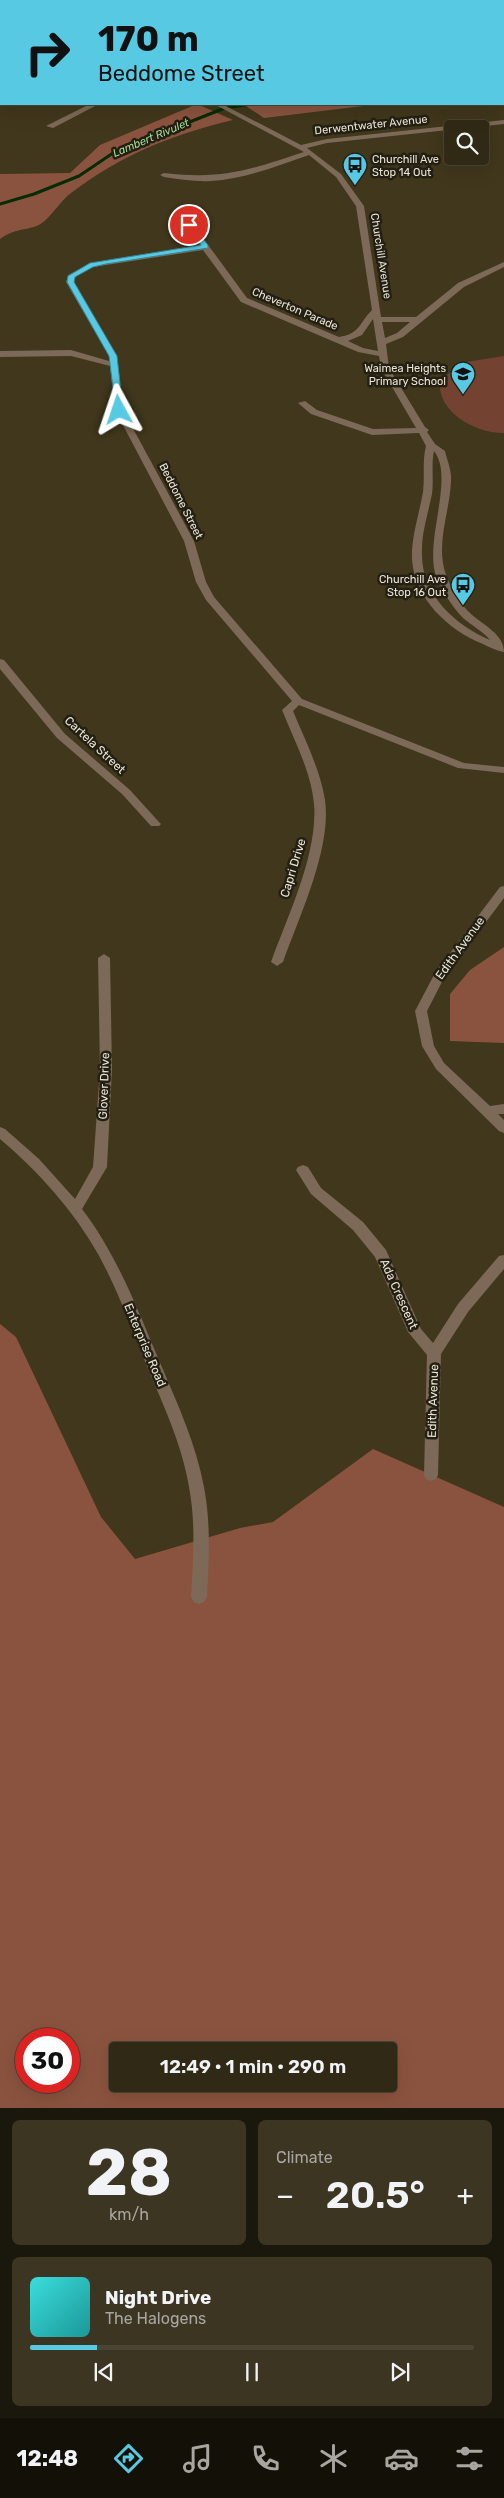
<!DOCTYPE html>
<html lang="en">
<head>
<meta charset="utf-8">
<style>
  :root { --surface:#302915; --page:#3c3522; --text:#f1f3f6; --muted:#a8a6a0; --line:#4b4534; --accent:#57c9e2 }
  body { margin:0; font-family:Rubik,sans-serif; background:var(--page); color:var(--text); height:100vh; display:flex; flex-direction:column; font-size:19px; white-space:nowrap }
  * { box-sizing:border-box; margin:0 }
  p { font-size:16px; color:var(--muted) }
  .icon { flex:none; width:28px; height:28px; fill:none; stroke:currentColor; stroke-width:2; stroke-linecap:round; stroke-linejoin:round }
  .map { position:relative; height:2108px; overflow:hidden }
  .details { display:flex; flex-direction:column; gap:12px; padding:12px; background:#1a170c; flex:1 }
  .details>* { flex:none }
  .hud { position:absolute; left:0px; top:0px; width:505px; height:105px; box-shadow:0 5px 20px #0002,0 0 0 1px var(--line); background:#57c9e2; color:#111; overflow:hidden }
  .buttons { position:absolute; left:444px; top:120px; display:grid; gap:10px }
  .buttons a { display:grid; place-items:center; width:45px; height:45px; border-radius:5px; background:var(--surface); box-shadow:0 5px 20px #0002,0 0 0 1px var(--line); font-size:25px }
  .speed { position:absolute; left:15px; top:2028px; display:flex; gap:10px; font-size:25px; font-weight:700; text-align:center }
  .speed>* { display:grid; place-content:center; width:65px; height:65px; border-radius:50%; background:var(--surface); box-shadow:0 5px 20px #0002,0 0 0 1px var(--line); line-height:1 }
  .speed .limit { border:8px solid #d22; background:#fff; color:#111 }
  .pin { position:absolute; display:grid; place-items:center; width:42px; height:42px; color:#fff; margin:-21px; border:2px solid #fff; border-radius:50%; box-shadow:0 1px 5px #0007 }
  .me { position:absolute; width:55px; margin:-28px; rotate:355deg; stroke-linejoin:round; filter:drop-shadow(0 0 4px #0008) }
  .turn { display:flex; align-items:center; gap:18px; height:105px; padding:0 15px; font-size:22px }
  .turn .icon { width:65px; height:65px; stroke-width:2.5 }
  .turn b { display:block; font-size:35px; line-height:42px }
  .big { font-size:38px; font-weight:600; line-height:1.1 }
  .details .widget { flex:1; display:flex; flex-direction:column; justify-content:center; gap:8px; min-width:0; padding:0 18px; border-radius:8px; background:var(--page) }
  .details .dial { align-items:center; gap:0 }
  .dial b { font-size:65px; line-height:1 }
  .song { display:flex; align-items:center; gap:15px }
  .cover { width:60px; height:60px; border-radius:8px; background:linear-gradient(135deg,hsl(180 70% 55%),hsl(180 70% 35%)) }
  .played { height:5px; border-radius:2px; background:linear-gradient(90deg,var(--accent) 15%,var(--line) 15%) }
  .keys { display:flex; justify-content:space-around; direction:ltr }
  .heat { display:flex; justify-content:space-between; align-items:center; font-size:28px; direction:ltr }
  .details .tiles { flex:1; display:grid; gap:12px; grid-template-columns:1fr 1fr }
  .widget:last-child { grid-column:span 2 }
  .trip { position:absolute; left:109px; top:2042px; width:288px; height:50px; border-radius:5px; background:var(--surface); box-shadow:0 5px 20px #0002,0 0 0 1px var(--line); font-weight:600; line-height:50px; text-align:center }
  .menu { display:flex; height:80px; justify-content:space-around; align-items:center; background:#131008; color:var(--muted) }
  .menu .icon { width:35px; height:35px }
  .menu .current { color:var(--accent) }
  .menu b { font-size:22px; color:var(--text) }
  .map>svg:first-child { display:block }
</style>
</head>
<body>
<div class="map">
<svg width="504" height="2108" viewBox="0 0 504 2108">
  <rect width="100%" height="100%" fill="#40371c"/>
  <!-- green -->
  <path fill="#734231" d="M504,356v77c-28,1 -67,-21 -64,-51l20,-19z"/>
  <!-- forest -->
  <path fill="#8a533f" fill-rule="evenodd" d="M197,104l36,16c-62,15 -110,34 -162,73 -11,8 -18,22 -29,30 -11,8 -26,4 -42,16v-65l70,-1 30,-28z
    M243,104h137l-116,14z
    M504,947v96l-54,-2v-47l20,-24z
    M0,1324l16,13 85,180 34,42 105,-31 33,-6 100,-73 131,58v601h-504zM26,2039h43v42h-43zM118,2051h270v33h-270z"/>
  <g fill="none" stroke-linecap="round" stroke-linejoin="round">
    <!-- stream -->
    <path stroke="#082b01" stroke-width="3" d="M0,204l34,-10 45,-18 37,-25 109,-43 26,-4"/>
    <!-- minor -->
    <path fill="#7c6957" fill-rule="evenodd" d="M182,0h6v1h-6z
      M0,46h1v4h-1z
      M90,104h9l-46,24 -7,-2z
      M214,104h8l79,41 26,-6 177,-19v4l-177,19 -20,5 34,26 23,32 17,111h35l42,-34 46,-21v5l-40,20 -61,50 -17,7 3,24 36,59 4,3 -2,2 8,12 10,7c2,9 7,20 6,30 -1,31 -16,63 -5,94 5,13 14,29 25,39 12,11 33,20 33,38 -7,-1 -15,-5 -21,-8 -35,-14 -68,-45 -71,-84 -1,-23 7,-45 11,-68 2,-16 -1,-31 3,-46l-7,-13 -47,2 -61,-21 -13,-11 7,-2 12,9 56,19 43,-1 -35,-60 -2,-12 -21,-4 -117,-50 -38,-52 -110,17 -17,9 -2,6 43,74 6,54 71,131 12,41 8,15 88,102 162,64 40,4v6l-46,-5 -159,-63 -6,6c12,29 27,58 32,89 7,48 -26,117 -42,162l-6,4 -6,-4c17,-47 47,-108 43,-158 -3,-33 -20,-64 -32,-94l10,-9 -86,-101 -10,-18 -12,-41 -69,-131 -5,-44 -39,-10 -71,1v-6l71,-1 38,11v-5l-43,-74 2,-7 23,-12 109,-17 -15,-21 4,-2h3l55,75 92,39c21,-3 20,-14 33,-27l-16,-104 -20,-29 -27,-22c-32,11 -64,24 -98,26 -16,1 -32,-2 -47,-4l-4,-2 4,-2c59,7 85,-3 140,-21zM373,319l5,32 -15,-3 -15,-7 14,-6zM382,322h28l-13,11 -12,5zM434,451c21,26 -10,90 2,125 6,14 16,31 27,42 9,8 20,13 27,22 -35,-15 -68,-45 -68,-85 -1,-21 6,-41 10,-61 2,-14 -1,-29 2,-43z
      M0,659l4,1 61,74 65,56 29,32 2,2 -2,2h-8l-29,-32 -65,-56 -57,-69z
      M504,886v12l-60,80 -17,33 7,35 10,17 46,43 14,-2v10h-6l6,6v13l-5,-2 -63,-62 -14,-23 -7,-35 20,-38 65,-86z
      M104,954l6,4 2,111 -5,98 -25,42c36,47 56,102 79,156 17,40 35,79 43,122 7,36 5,73 3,110l-3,5 -5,2 -5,-2 -3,-5c2,-36 5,-74 -2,-110 -7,-43 -26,-82 -42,-121 -16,-38 -29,-76 -49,-112 -25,-44 -59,-82 -98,-115v-12l5,2 34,30 36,40 18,-32 7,-98 -2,-111z
      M303,1165l5,2 13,21 42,34 23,28 35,79 12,14 25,-39 41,-48 5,-1v14l-36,43 -27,42 -3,121 -2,4 -5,2 -5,-2 -2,-4 3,-120 -19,-23 -33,-75 -22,-27 -42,-36 -15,-24 2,-3z"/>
  </g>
  <!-- route -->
  <path fill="#57c9e2" stroke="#398393" d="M189,223l19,22v3l-102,16 -13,3 -18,10 -1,5 43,74 6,54 -7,2 -7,-56 -42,-74 1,-6 22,-13 111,-18 -15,-20z"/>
  <!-- icons -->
  <defs>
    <symbol id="bus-pin" viewBox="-11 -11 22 30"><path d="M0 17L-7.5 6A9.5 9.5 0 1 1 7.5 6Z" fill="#57c9e2" stroke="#231f13"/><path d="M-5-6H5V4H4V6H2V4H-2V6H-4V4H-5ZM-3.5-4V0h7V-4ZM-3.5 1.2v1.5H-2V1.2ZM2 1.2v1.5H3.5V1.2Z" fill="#111"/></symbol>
    <symbol id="school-pin" viewBox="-11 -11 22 30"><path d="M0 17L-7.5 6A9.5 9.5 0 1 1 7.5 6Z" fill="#57c9e2" stroke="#231f13"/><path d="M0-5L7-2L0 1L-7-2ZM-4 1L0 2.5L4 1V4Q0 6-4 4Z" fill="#111"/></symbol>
  </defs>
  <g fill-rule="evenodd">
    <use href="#bus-pin" x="341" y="151" width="28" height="38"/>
    <use href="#school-pin" x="449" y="360" width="28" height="38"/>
    <use href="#bus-pin" x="449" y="571" width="28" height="38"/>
  </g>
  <g text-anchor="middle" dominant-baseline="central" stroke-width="5" stroke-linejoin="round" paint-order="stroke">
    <!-- far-street labels -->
    <g font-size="11" fill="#eae4d4" stroke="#231f13">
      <text transform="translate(371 125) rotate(-6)">Derwentwater Avenue</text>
      <text transform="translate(381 256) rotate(81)">Churchill Avenue</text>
      <text transform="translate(295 309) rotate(23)">Cheverton Parade</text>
      <text transform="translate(181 501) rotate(63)">Beddome Street</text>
    </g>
    <!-- far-water labels -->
    <g font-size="11" font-style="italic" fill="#a5dd98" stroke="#231f13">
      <text transform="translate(151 138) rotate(-23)">Lambert Rivulet</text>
    </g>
    <!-- far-poi labels -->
    <g font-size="11" fill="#eae4d4" stroke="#231f13" text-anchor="end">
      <text x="372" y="159" text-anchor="start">Churchill Ave<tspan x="372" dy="13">Stop 14 Out</tspan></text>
      <text x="446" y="368">Waimea Heights<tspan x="446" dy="13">Primary School</tspan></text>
      <text x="446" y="579">Churchill Ave<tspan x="446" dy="13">Stop 16 Out</tspan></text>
    </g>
    <!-- street labels -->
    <g font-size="12" fill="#eae4d4" stroke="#231f13">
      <text transform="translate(95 745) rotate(43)">Cartela Street</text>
      <text transform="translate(293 868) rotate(-73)">Capri Drive</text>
      <text transform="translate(460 948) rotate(-54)">Edith Avenue</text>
      <text transform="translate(104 1086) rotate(-88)">Glover Drive</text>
      <text transform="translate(399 1294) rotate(66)">Ada Crescent</text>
      <text transform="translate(145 1345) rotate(67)">Enterprise Road</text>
      <text transform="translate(433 1401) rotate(-88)">Edith Avenue</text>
    </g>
  </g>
</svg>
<div class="buttons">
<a><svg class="icon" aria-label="search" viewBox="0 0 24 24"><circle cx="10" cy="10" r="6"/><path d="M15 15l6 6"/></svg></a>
</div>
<div class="speed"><div class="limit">30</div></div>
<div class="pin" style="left:189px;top:225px;background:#d93025"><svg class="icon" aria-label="arrive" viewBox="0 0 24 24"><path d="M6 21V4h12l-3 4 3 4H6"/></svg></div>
<svg class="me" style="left:119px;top:410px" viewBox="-20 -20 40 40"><path d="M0-17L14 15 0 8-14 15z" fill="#57c9e2" stroke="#fff" stroke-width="4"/></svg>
<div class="trip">12:49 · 1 min · 290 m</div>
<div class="hud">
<div class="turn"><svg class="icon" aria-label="right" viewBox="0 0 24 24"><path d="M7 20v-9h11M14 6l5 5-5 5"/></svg><div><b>170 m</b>Beddome Street</div></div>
</div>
</div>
<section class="details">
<div class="tiles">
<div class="widget dial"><b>28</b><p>km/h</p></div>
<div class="widget"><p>Climate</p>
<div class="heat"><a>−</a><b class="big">20.5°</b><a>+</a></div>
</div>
<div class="widget">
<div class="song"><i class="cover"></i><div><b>Night Drive</b><p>The Halogens</p></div></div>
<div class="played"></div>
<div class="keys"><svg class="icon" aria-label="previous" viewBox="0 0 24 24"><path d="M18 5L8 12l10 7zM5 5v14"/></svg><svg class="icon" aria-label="pause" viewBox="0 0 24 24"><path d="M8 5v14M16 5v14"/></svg><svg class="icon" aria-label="next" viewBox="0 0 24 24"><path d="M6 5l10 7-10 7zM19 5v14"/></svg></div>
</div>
</div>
</section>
<nav class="menu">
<b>12:48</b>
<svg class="icon current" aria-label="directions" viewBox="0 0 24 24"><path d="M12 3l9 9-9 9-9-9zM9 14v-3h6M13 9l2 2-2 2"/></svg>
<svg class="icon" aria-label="music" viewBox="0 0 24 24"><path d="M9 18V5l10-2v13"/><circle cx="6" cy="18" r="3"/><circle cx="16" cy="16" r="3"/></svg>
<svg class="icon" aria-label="phone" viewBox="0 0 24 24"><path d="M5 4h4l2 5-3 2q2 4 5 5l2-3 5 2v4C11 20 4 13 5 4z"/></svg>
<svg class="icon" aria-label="climate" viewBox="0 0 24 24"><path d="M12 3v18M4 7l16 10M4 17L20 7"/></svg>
<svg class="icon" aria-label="car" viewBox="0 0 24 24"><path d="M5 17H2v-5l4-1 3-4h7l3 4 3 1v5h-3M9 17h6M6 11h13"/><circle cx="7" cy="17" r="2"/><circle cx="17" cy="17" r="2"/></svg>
<svg class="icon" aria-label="filters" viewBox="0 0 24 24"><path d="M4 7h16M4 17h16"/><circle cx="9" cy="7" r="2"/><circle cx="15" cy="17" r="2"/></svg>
</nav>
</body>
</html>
